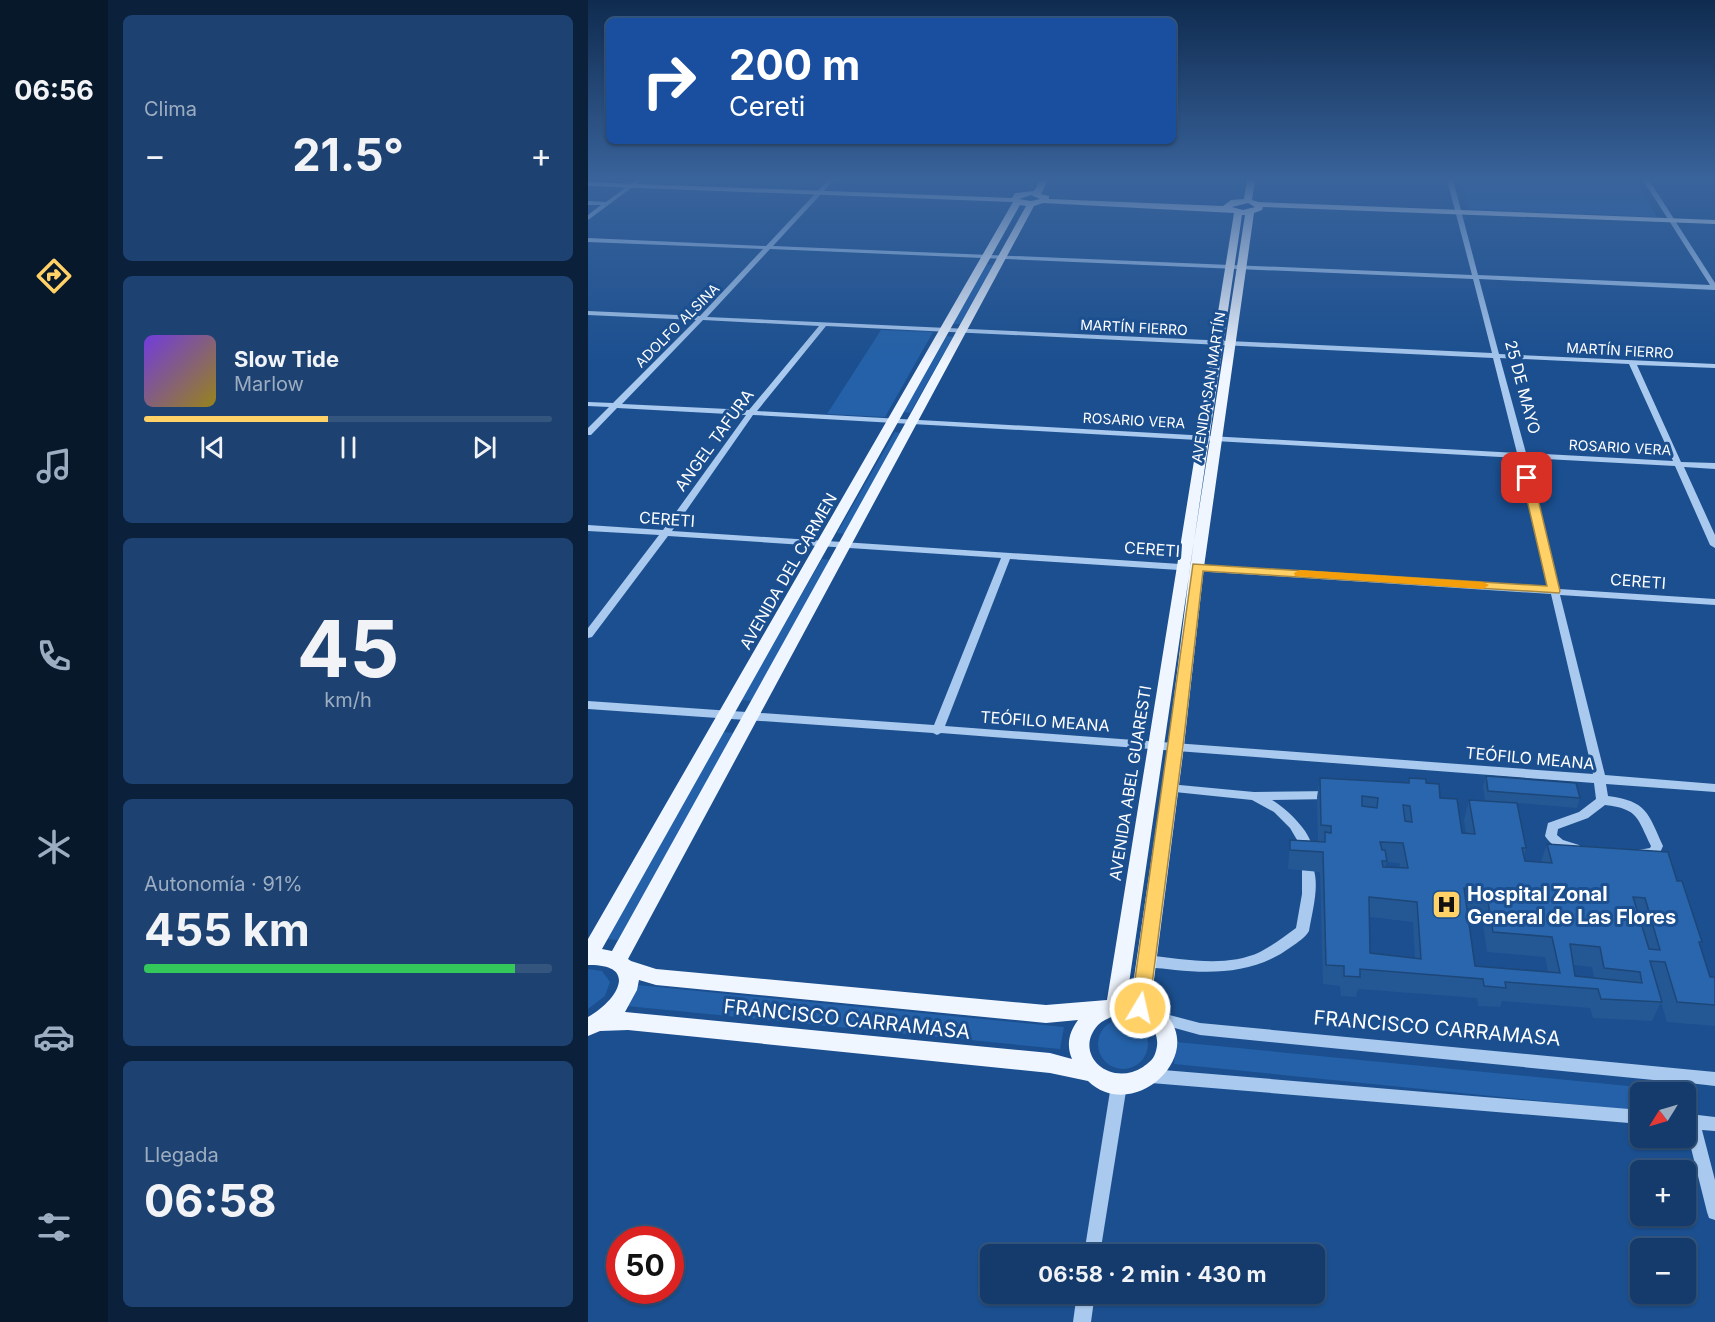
<!DOCTYPE html>
<html lang="es">
<head>
<meta charset="utf-8">
<style>
  :root { --surface:#143b6b; --page:#1d4271; --text:#f1f3f6; --muted:#9dadc1; --line:#33557e; --accent:#ffd166 }
  body { margin:0; font-family:Inter,sans-serif; background:var(--page); color:var(--text); height:100vh; display:flex; flex-direction:column; font-size:22px; white-space:nowrap }
  * { box-sizing:border-box; margin:0 }
  p { font-size:20px; color:var(--muted) }
  .icon { flex:none; width:33px; height:33px; fill:none; stroke:currentColor; stroke-width:2; stroke-linecap:round; stroke-linejoin:round }
  .map { position:relative; flex:1; overflow:hidden }
  .side { display:flex; flex-direction:column; gap:15px; padding:15px; background:#0b203b; width:480px }
  .side>* { flex:none }
  .banner { position:absolute; left:18px; top:18px; width:570px; height:126px; border-radius:9px; box-shadow:0 2px 4px #0004,0 0 0 2px var(--line); background:#1a4fa0; color:#fff; overflow:hidden }
  .needle { width:39px; rotate:233deg }
  .controls { position:absolute; left:1042px; top:1082px; display:grid; gap:12px }
  .controls a { display:grid; place-items:center; width:66px; height:66px; border-radius:9px; background:var(--surface); box-shadow:0 2px 4px #0004,0 0 0 2px var(--line); font-size:30px }
  .speed { position:absolute; left:18px; top:1226px; display:flex; gap:12px; font-size:30px; font-weight:700; text-align:center }
  .speed>* { display:grid; place-content:center; width:78px; height:78px; border-radius:50%; background:var(--surface); box-shadow:0 2px 4px #0004,0 0 0 2px var(--line); line-height:1 }
  .speed .limit { border:9px solid #d22; background:#fff; color:#111 }
  .pin { position:absolute; display:grid; place-items:center; width:51px; height:51px; color:#fff; margin:-26px; border-radius:12px; box-shadow:0 3px 9px #0006 }
  .me { position:absolute; width:66px; margin:-33px; rotate:9deg; stroke-linejoin:round; filter:drop-shadow(0 0 4px #0008) }
  .turn { display:flex; align-items:center; gap:21px; height:126px; padding:0 24px; font-size:27px }
  .turn .icon { width:78px; height:78px; stroke-width:2.5 }
  .turn b { display:block; font-size:42px; line-height:51px }
  .big { font-size:45px; font-weight:700; line-height:1.1 }
  .side .widget { flex:1; display:flex; flex-direction:column; justify-content:center; gap:9px; min-width:0; padding:0 21px; border-radius:9px; background:var(--page) }
  .side .dial { align-items:center; gap:0 }
  .dial b { font-size:78px; line-height:1 }
  .song { display:flex; align-items:center; gap:18px }
  .cover { width:72px; height:72px; border-radius:9px; background:linear-gradient(135deg,hsl(260 70% 55%),hsl(50 70% 35%)) }
  .played { height:6px; border-radius:3px; background:linear-gradient(90deg,var(--accent) 45%,var(--line) 45%) }
  .keys { display:flex; justify-content:space-around; direction:ltr }
  .heat { display:flex; justify-content:space-between; align-items:center; font-size:33px; direction:ltr }
  .charge { height:9px; border-radius:4px; background:linear-gradient(90deg,#34c759 91%,var(--line) 0) }
  .trip { position:absolute; left:392px; top:1244px; width:345px; height:60px; border-radius:9px; background:var(--surface); box-shadow:0 2px 4px #0004,0 0 0 2px var(--line); font-weight:700; line-height:60px; text-align:center }
  main { display:flex; flex:1; min-height:0 }
  .tabs { display:flex; flex-direction:column; width:108px; justify-content:space-around; align-items:center; background:#08182b; color:var(--muted) }
  .tabs .icon { width:42px; height:42px }
  .tabs .selected { color:var(--accent) }
  .tabs b { font-size:27px; color:var(--text) }
  .map>svg:first-child { display:block }
</style>
</head>
<body>
<main>
<nav class="tabs">
<b>06:56</b>
<svg class="icon selected" aria-label="directions" viewBox="0 0 24 24"><path d="M12 3l9 9-9 9-9-9zM9 14v-3h6M13 9l2 2-2 2"/></svg>
<svg class="icon" aria-label="music" viewBox="0 0 24 24"><path d="M9 18V5l10-2v13"/><circle cx="6" cy="18" r="3"/><circle cx="16" cy="16" r="3"/></svg>
<svg class="icon" aria-label="phone" viewBox="0 0 24 24"><path d="M5 4h4l2 5-3 2q2 4 5 5l2-3 5 2v4C11 20 4 13 5 4z"/></svg>
<svg class="icon" aria-label="climate" viewBox="0 0 24 24"><path d="M12 3v18M4 7l16 10M4 17L20 7"/></svg>
<svg class="icon" aria-label="car" viewBox="0 0 24 24"><path d="M5 17H2v-5l4-1 3-4h7l3 4 3 1v5h-3M9 17h6M6 11h13"/><circle cx="7" cy="17" r="2"/><circle cx="17" cy="17" r="2"/></svg>
<svg class="icon" aria-label="filters" viewBox="0 0 24 24"><path d="M4 7h16M4 17h16"/><circle cx="9" cy="7" r="2"/><circle cx="15" cy="17" r="2"/></svg>
</nav>
<section class="side">
<div class="widget"><p>Clima</p>
<div class="heat"><a>−</a><b class="big">21.5°</b><a>+</a></div>
</div>
<div class="widget">
<div class="song"><i class="cover"></i><div><b>Slow Tide</b><p>Marlow</p></div></div>
<div class="played"></div>
<div class="keys"><svg class="icon" aria-label="previous" viewBox="0 0 24 24"><path d="M18 5L8 12l10 7zM5 5v14"/></svg><svg class="icon" aria-label="pause" viewBox="0 0 24 24"><path d="M8 5v14M16 5v14"/></svg><svg class="icon" aria-label="next" viewBox="0 0 24 24"><path d="M6 5l10 7-10 7zM19 5v14"/></svg></div>
</div>
<div class="widget dial"><b>45</b><p>km/h</p></div>
<div class="widget"><p>Autonomía · 91%</p><b class="big">455 km</b><div class="charge"></div></div>
<div class="widget"><p>Llegada</p><b class="big">06:58</b></div>
</section>
<div class="map">
<svg width="1127" height="1322" viewBox="0 0 1127 1322">
  <rect width="100%" height="100%" fill="#1b4f8f"/>
  <!-- green -->
  <path fill="#2461a8" d="M873,180h174l22,37 -188,-8z
    M399,264l6,1 -33,59h-7z
    M293,330l52,2 -48,85 -58,-3z
    M359,336l6,1 -43,76 -7,-1z
    M307,432l7,1 -56,101 -9,-1z
    M234,559l8,1 -78,141 -11,-1z
    M136,732l10,1 -116,207 -12,-1z
    M0,969l14,2 8,11 -5,14 -17,13z
    M49,985l427,42 -4,22 -433,-43z
    M510 1044a25 25 0 1 1 50 0a25 25 0 1 1-50 0Z
    M588,1042l463,45 2,24 -467,-47z"/>
  <g fill="none" stroke-linecap="round" stroke-linejoin="round">
    <!-- minor -->
    <path fill="#a9c9ee" fill-rule="evenodd" d="M48,180h6l-54,40v-5l13,-10h-13v-4l18,1z
      M240,180h6l-61,66 699,29 -25,-95h6l25,95 232,10 -67,-105h6l66,103v7l-236,-11 20,75 216,10v4l-78,-3 44,97 34,1v6l-31,-2 31,68v13l-5,-3 -35,-79 -148,-8 32,131 156,10v6l-155,-10 45,180 110,9v8l-109,-8 2,12c39,5 40,17 55,50l-4,9 -17,3 -4,-2 -2,-3 2,-3 12,-2 1,-2c-14,-28 -12,-37 -46,-41l-17,13 -30,11 -1,6 6,5 16,5 2,3 -2,3c-13,4 -27,-4 -34,-15l3,-13 31,-11 17,-13 -2,-16 -653,-50 -4,2 -4,-2 -345,-24v-8l346,24 67,-167 -333,-22 -76,101 -4,1v-10l71,-93 -71,-4v-6l75,5 83,-115 -129,-7 -26,27h-3v-7l21,-21 -21,-1v-4l25,1 83,-83 -108,-5v-4l112,5 63,-67 -175,-7v-4l178,8zM182,249l703,30 19,74 -785,-36zM115,320l116,6 -70,84 -127,-6zM238,326l667,32 24,95 -760,-42zM912,358l129,6 44,97 -147,-8zM165,415l765,43 31,130 -877,-57zM422,559l541,35 42,180 -648,-48z
      M581,784l85,8 78,-1 4,1 2,3 -2,3 -4,1 -60,1c14,8 46,37 39,54l-4,2 -4,-2 -3,-9 -10,-17 -16,-16 -22,-12 -87,-9 -2,-3 2,-3z
      M720,866l5,1c7,19 -1,45 -4,64 -4,7 -11,11 -18,16 -35,26 -75,27 -116,23 -11,-2 -23,-1 -33,-5l-2,-4 2,-4 5,-2c36,4 79,13 113,-3 13,-7 24,-15 36,-24l6,-34v-23l1,-4z
      M570,1012l42,11 515,49v14l-26,-3 9,32 17,2v14l-13,-1 13,50v40l-6,-2 -2,-6 -21,-84v-36h-10l-2,-10 -474,-47 -47,-13 -2,-4 2,-4z
      M563,1069l490,41v14l-490,-41 -5,-2 -2,-5 2,-5z
      M531,1078l5,2 3,5 -27,169h-16l27,-169 3,-5z
      M489,1293h18l-4,29h-18z"/>
    <!-- major -->
    <path fill="#f0f6ff" fill-rule="evenodd" d="M452,180h8l-7,14 8,2v3l174,7 8,-6 13,-1 3,-19h8l-3,20 7,2 456,18v4l-452,-17 -1,3 -8,3 -50,354 -20,179 -33,257c69,40 -14,125 -63,78l-38,-8 -422,-43 -28,1 -12,5v-19c29,-16 52,-53 0,-52v-26l425,-737 -425,-16v-4l424,16 3,-5 19,-2zM443,195l9,4 -9,2 -12,-2zM455,203l191,10 -127,787 -61,5 -390,-36 -25,-8 -3,-2 406,-753zM660,203l7,4 -12,3 -11,-3zM432,205l6,1 -414,745 -10,-2zM654,215h3l-55,352 -22,179 -37,252 -4,-1zM51,980l17,5 390,38 32,-3c-9,12 -12,25 -6,39l-22,-6 -425,-41 12,-22zM530,1014c21,2 47,12 37,40 -2,6 -7,9 -12,13 -33,21 -71,-13 -45,-42 5,-5 13,-8 20,-11z"/>
  </g>
  <!-- wall -->
  <path fill="#245895" fill-rule="evenodd" d="M898,776l94,22 -3,10 -60,-5 9,45 -2,8 1,5 16,1 6,-18 130,37 25,61 -2,5 10,30h5v49l-48,-4 -6,-20 -9,19 -59,-3 -3,-10 -88,-7 -2,6 -22,-1 -1,-8 -119,-9 -2,8 -15,-1 -1,-10 -17,-2 -3,-112 -32,-3 2,-29 28,1 -1,-44 3,-19 87,5 2,-5 17,5 14,15 22,35h4l-2,-13 5,-20 16,1 -2,-15zM798,862l13,1 1,4h-15zM879,908l14,1 6,43 58,5 3,15 -73,-6zM782,917l43,5 2,36 -45,-5zM986,965l18,2 2,11 -19,-2z"/>
  <!-- building -->
  <path fill="#2a66ad" stroke="#1d4779" stroke-width="1.5" fill-rule="evenodd" d="M898,776l90,7 4,15 -92,-7z
    M732,778l89,5v-5l17,1v4l13,1 1,14 17,1 5,34 13,1 -6,-34 48,3 9,45h-4l3,13 27,2 -5,-19 121,8 9,29h5l20,61h-3l11,35h5v28l-38,-3 -12,-40 -15,-1 12,41 -61,-3 -3,-10 -93,-7 1,6 -22,-2 -1,-7 -123,-10v8l-16,-1v-10l-18,-1 -3,-113 -33,-2v-10l35,2v-10l6,1v-7l-10,-1zM774,796l16,2 -1,10 -15,-2zM815,805l7,1 2,16 -7,-1zM792,842l23,1 5,25 -25,-1 -1,-6h5l-2,-11h-3zM876,888l22,2 7,42 59,5 8,36 -85,-7zM781,897l48,5 4,57 -51,-6zM1045,897l12,1 15,52 -11,-1zM982,944l30,3 4,21 36,4 2,11 -67,-7z"/>
  <!-- sky -->
  <linearGradient id="sky" x2="0" y2="1"><stop stop-color="#0f2b4f"/><stop offset="0.49" stop-color="#39639b"/><stop offset="1" stop-color="#39639b" stop-opacity="0"/></linearGradient>
  <rect width="1127" height="365" fill="url(#sky)"/>
  <!-- route -->
  <path fill="#ffd166" stroke="#a68842" stroke-width="1.5" d="M939,474l6,4 27,113 -1,2 -356,-22 -20,175 -34,262 -3,5 -6,3 -7,-3 -2,-5 62,-444 354,22 -25,-108z"/>
  <!-- slow -->
  <path fill="#f59e0b" d="M712,570l183,12 6,3 -6,4 -188,-13 -1,-3z"/>
  <!-- icons -->
  <defs>
    <symbol id="hospital-square" viewBox="-11 -11 22 22"><rect x="-9" y="-9" width="18" height="18" rx="4" fill="#ffd166" stroke="#1b4f8f"/><path d="M-5-5h3v3.5h4V-5h3V5h-3V1.5h-4V5h-3Z" fill="#111"/></symbol>
  </defs>
  <g fill-rule="evenodd">
    <use href="#hospital-square" x="842" y="888" width="33" height="33"/>
  </g>
  <g text-anchor="middle" dominant-baseline="central" stroke-width="6" stroke-linejoin="round" paint-order="stroke">
    <!-- far-street labels -->
    <g font-size="14" fill="#fff" stroke="#1b4f8f">
      <text transform="translate(89 325) rotate(-45)">ADOLFO ALSINA</text>
      <text transform="translate(546 327) rotate(3)">MARTÍN FIERRO</text>
      <text transform="translate(1032 350) rotate(3)">MARTÍN FIERRO</text>
      <text transform="translate(620 387) rotate(-81)">AVENIDA SAN MARTÍN</text>
      <text transform="translate(546 420) rotate(3)">ROSARIO VERA</text>
      <text transform="translate(1032 447) rotate(3)">ROSARIO VERA</text>
    </g>
    <!-- street labels -->
    <g font-size="16" fill="#fff" stroke="#1b4f8f">
      <text transform="translate(935 387) rotate(75)">25 DE MAYO</text>
      <text transform="translate(126 440) rotate(-54)">ANGEL TAFURA</text>
      <text transform="translate(79 519) rotate(4)">CERETI</text>
      <text transform="translate(564 549) rotate(4)">CERETI</text>
      <text transform="translate(200 571) rotate(-60)">AVENIDA DEL CARMEN</text>
      <text transform="translate(1050 581) rotate(4)">CERETI</text>
      <text transform="translate(457 721) rotate(4)">TEÓFILO MEANA</text>
      <text transform="translate(942 758) rotate(5)">TEÓFILO MEANA</text>
      <text transform="translate(542 783) rotate(-81)">AVENIDA ABEL GUARESTI</text>
    </g>
    <!-- near-poi labels -->
    <g font-size="20" font-weight="bold" fill="#fff" stroke="#1b4f8f" text-anchor="start">
      <text x="879" y="894">Hospital Zonal<tspan x="879" dy="23">General de Las Flores</tspan></text>
    </g>
    <!-- near-street labels -->
    <g font-size="20" fill="#fff" stroke="#1b4f8f">
      <text transform="translate(259 1019) rotate(6)">FRANCISCO CARRAMASA</text>
      <text transform="translate(849 1028) rotate(5)">FRANCISCO CARRAMASA</text>
    </g>
  </g>
</svg>
<div class="controls">
<a><svg class="needle" viewBox="-14 -14 28 28"><path d="M0-13l5 13h-10z" fill="#e53935"/><path d="M0 13l5-13h-10z" fill="#9dadc1"/></svg></a>
<a>+</a>
<a>−</a>
</div>
<div class="speed"><div class="limit">50</div></div>
<div class="pin" style="left:939px;top:478px;background:#d93025"><svg class="icon" aria-label="arrive" viewBox="0 0 24 24"><path d="M6 21V4h12l-3 4 3 4H6"/></svg></div>
<svg class="me" style="left:552px;top:1008px" viewBox="-20 -20 40 40"><circle r="17" fill="#ffd166" stroke="#fff" stroke-width="3"/><path d="M0-11L8 9 0 5-8 9z" fill="#fff"/></svg>
<div class="trip">06:58 · 2 min · 430 m</div>
<div class="banner">
<div class="turn"><svg class="icon" aria-label="right" viewBox="0 0 24 24"><path d="M7 20v-9h11M14 6l5 5-5 5"/></svg><div><b>200 m</b>Cereti</div></div>
</div>
</div>
</main>
</body>
</html>
